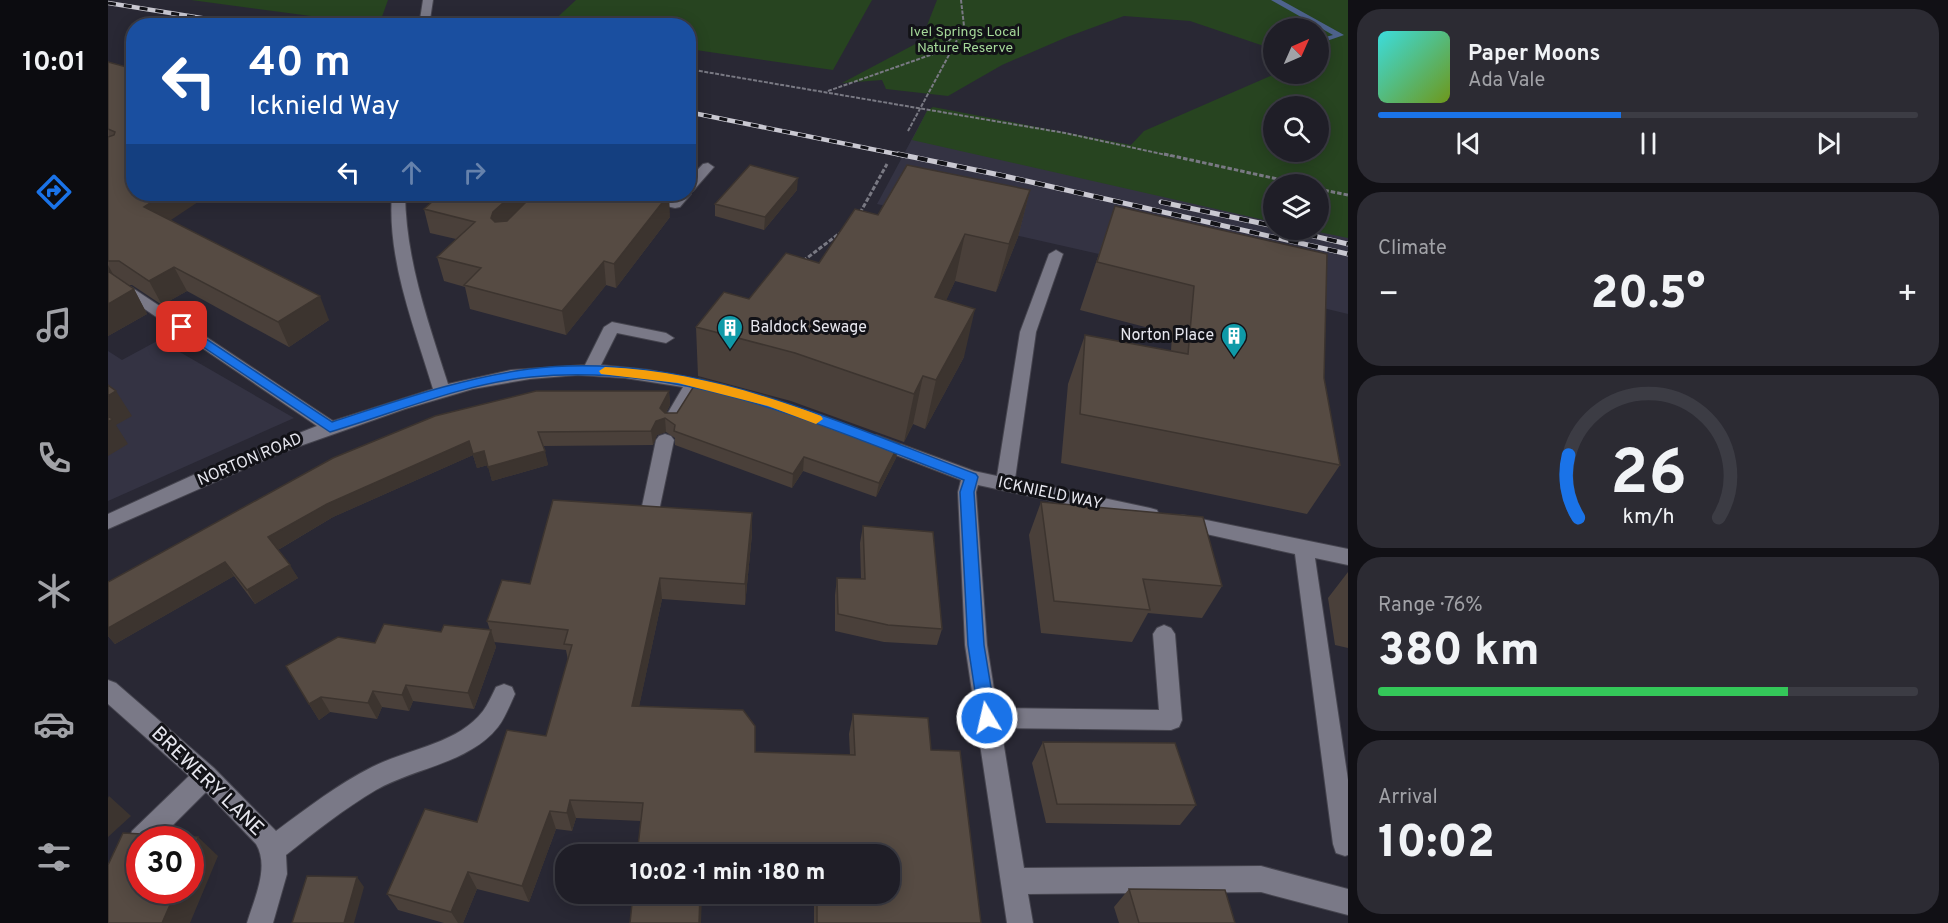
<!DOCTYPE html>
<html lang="en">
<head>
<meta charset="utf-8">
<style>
  :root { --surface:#1f1e27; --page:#2c2b33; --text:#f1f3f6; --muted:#a1a2a7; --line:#3c3c44; --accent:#1a73e8 }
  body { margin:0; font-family:Overpass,sans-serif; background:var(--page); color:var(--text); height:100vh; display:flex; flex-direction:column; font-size:22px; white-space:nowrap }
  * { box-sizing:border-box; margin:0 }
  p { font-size:20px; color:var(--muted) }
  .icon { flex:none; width:33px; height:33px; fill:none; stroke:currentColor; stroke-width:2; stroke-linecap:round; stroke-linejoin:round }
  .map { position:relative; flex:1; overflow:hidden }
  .details { display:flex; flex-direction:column; gap:9px; padding:9px; background:#111015; width:600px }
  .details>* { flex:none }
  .banner { position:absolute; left:18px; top:18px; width:570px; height:183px; border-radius:24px; box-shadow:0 3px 15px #0003,0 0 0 2px var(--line); background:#1a4fa0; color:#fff; overflow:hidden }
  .needle { width:39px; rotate:45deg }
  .tools { position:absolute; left:1155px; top:18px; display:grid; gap:12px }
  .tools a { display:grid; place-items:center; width:66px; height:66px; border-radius:50%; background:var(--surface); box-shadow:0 3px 15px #0003,0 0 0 2px var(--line); font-size:30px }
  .speed { position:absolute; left:18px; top:826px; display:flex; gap:12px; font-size:30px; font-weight:700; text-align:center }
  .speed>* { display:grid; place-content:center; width:78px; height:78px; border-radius:50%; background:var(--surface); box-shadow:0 3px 15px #0003,0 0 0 2px var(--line); line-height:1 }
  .speed .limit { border:9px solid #d22; background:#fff; color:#111 }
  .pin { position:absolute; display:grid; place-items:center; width:51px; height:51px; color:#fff; margin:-26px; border-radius:12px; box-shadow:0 3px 9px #0006 }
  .me { position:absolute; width:66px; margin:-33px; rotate:351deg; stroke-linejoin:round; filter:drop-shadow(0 0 4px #0008) }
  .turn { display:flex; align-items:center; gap:21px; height:126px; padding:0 24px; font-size:27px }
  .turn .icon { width:78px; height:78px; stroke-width:2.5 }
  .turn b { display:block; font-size:42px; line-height:51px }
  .lanes { display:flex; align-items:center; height:57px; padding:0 24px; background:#0003; justify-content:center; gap:30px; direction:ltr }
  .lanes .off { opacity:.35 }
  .big { font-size:45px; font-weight:800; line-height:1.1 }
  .details .tile { flex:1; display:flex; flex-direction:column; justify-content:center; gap:9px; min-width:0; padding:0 21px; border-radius:24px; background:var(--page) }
  .details .dial { align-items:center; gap:0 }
  .dial svg { height:156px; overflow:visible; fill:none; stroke:var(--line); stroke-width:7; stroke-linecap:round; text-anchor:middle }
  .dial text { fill:var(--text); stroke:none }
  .song { display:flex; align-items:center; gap:18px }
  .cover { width:72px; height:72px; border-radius:9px; background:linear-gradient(135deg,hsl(180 70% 55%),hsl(80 70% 35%)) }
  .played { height:6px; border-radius:3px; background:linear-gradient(90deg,var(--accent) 45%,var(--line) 45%) }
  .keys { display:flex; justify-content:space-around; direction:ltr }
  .heat { display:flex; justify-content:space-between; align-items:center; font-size:33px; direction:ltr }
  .charge { height:9px; border-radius:4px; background:linear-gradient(90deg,#34c759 76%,var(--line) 0) }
  .trip { position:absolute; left:447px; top:844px; width:345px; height:60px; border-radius:24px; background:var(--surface); box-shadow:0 3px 15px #0003,0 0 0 2px var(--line); font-weight:800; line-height:60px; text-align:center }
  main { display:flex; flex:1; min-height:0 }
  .menu { display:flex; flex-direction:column; width:108px; justify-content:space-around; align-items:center; background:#0c0c10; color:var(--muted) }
  .menu .icon { width:42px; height:42px }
  .menu .current { color:var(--accent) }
  .menu b { font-size:27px; color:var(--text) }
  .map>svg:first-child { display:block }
</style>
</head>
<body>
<main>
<nav class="menu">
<b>10:01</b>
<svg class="icon current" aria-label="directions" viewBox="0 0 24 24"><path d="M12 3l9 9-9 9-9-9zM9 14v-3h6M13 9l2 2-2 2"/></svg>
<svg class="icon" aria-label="music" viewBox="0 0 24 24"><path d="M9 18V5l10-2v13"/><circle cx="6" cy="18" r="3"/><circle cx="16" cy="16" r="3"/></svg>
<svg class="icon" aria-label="phone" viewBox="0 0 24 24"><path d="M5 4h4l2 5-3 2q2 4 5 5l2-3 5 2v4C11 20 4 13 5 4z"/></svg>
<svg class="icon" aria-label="climate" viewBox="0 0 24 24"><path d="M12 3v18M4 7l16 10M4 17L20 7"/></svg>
<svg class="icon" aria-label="car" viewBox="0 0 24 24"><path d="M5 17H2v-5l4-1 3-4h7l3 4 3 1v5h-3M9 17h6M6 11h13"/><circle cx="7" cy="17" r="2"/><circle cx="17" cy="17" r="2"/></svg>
<svg class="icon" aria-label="filters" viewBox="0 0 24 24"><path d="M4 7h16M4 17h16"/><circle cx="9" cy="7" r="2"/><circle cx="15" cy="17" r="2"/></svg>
</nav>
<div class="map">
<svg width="1240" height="923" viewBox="0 0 1240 923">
  <rect width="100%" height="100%" fill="#292834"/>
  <!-- built -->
  <path fill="#343343" d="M819,111l138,24 209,49v46h44l30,-32v116l-249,-60 -222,-50z
    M51,340l135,78 -186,83v-150l14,9z"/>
  <!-- green -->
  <path fill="#274420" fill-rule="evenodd" d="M83,0h197l-9,25z
    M468,0h296l-39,70 -144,-21 -1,-23 -139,-1z
    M829,0h411v238l-39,-8h9v-46h-44l-1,38 -361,-82 15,-29 6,-4 198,38 13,-14 131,-57h43v-46h-44l-1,21 -83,-28 -66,-5 -57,21 -65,28 -54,31 -62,-7 -4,-9 -40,3 79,-42zM1166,106h44v46h-44z"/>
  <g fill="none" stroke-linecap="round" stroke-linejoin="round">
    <!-- stream -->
    <path fill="#4e638d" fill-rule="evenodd" d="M1163,0h10l63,35 -26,9v-5l15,-4z"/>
    <defs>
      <path id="minor" d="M315,0h10l-4,26h-10z
        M600,163l6,4 -21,24 -4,1 2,2 -11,13 -5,1 -48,-11 -2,-3h22l25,5 5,-5h11v-14l15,-16z
        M284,194h13c1,67 23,127 43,190l63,-14 74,-5 19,-38 8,-5 54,11 8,5 -8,5 -49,-10 -16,32 48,5 76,15 2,4 -2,4 -6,2 -21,-5 -20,35h-12l-3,-4 20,-34 -58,-9 -47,-3 -48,4 -57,10 -68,20 -122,43 -175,77v-15l94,-43 115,-45 -196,-133 -3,-3 3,-3h10l202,134 100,-32c-19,-63 -46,-129 -41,-195z
        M948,250l7,4 -27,78 -21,147 135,29 7,2 2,5 -2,5 -7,2 -172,-37 -2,7 11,153 10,63 162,2 -6,-76 4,-6 7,-3 7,3 4,6 7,86 -3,7 -8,3 -170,-2 23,140 237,-2 87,23v26l-87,-23 -233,2 5,29h-26l-42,-278 -7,-153 3,-12 -91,-35 -3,-4 3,-4 6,-2 98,36 23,5 23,-144 29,-78z
        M557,434l6,2 3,4 -15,71 -2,5 -7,2 -7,-2 -2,-5 15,-71 3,-4z
        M1074,515l166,34v16l-33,-7 33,222v75l-3,1 -9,-3 -3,-9 -38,-290 -120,-27 -3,-5 3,-5z
        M0,680l8,3 98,85 62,63c31,-23 62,-47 96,-64 35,-18 86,-23 111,-56 5,-7 9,-16 13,-24l8,-3 8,3 3,7c-5,11 -10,24 -17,33 -28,36 -84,41 -122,63 -32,19 -61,42 -90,65l1,19 -14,49h-26c7,-24 23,-56 9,-79l-50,-52 -48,48h-18v12l-8,-3 -3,-9 3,-9 57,-55 -81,-72z"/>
    </defs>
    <!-- minor casing -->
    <use href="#minor" stroke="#45444e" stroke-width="2"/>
    <!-- path-far1 -->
    <path stroke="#797983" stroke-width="2" stroke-dasharray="4 1.5" stroke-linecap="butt" d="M580,69l377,64 106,23
      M720,91l108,-38 28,-27 -3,-26
      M800,131l55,-102"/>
    <!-- path -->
    <path stroke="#797983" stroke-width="3" stroke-dasharray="4.5 2" stroke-linecap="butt" d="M1056,154l136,30
      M1210,189l30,6
      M752,213l27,-49
      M695,261l37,-28"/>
    <!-- minor -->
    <use href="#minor" fill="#7a7987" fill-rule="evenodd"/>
    <defs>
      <path id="rail-far1" d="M0,3l143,23
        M580,112l218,44"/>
      <path id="rail" d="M790,154l102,21 348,79
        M1053,202l113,24
        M1180,230l60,14"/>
    </defs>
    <!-- rail-far1 casing -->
    <use href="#rail-far1" stroke="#c9c8d1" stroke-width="4.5"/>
    <!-- rail casing -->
    <use href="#rail" stroke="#c9c8d1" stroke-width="5"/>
    <!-- rail-far1 -->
    <use href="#rail-far1" stroke="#121217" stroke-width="3" stroke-dasharray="8" stroke-linecap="butt"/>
    <!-- rail -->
    <use href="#rail" stroke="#121217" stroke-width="4" stroke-dasharray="10" stroke-linecap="butt"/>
  </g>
  <!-- wall -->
  <path fill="#4a403a" d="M0,62l63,158 158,100 -40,27 -102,-56 -25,14 -30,-20h-4l6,4 13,25 -39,22z
    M689,190l-33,40 -49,-14v-12z
    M922,190l-12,47 -22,55 -41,-11 -9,19 18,57 -39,72 -12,-5 -9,18 -113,-41 -93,-25 -2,-49 123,-64 59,-48z
    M1007,206l209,172 16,87 -33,49 -246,-51 7,-79 17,-49 86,16 1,-17 -92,-24z
    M316,209l246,8 -54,71 -10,-3 -40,50 -96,-26 -5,-22 -21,-6 -7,-24 19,-18 -26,-6z
    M561,391l1,14 -4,8 233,31 -3,14 -20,39 -73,-26 -11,17 -117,-43v-7l-9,-6 -9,3 -4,10 -110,1 5,19 -56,16 -4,-16 -11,3 -4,-13 -140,62 -55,33 20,28 -43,26 -21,-28 -119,68 -7,-8v-54l225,-124z
    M933,502l181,84 -20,32 -54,-5 -16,29 -91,-9 -12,-98z
    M755,526l79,103 -5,16 -53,-3 -49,-11v-36l2,-17 24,1 -1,-36z
    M644,534l-7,71 -83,-6 -23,107 116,46 95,3 -1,-21 4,-20 78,36 50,173h-167v-29h76v-39l-249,-34 -65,-3 -4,13 -16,-2 -27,73 -52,-13 -14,34h-19l-46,-13 -11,-16 90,-72 69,-86 22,-76 -2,-10 -72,-8 2,5 -22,62 -61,-8 -4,10 -27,-4 -5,12 -47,-7 -11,8 -10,-16 66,-61 66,-11 49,-2 -3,-9 43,-37z
    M1240,572v76l-13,-3 -7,-47z
    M935,742l153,63 -16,20 -134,-2 -14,-60z
    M1021,889l106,34h-116l-5,-16z"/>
  <!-- shaded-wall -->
  <path fill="#3c342f" d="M690,178l-1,12 -33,40 1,-13z
    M922,190l-12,47 -22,55 13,-48z
    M56,194h46l-54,36 -12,-23z
    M405,194h26l-41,42 -7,-18 2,-6z
    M561,194l1,23 -54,71 -2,-24z
    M857,234l-10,47 -29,64 9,-48z
    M496,261l2,24 -40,50 -4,-24z
    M0,265l11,20 -11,-8z
    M66,267l13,24 -25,14 -13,-24z
    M26,289l13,25 -39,22v-32z
    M212,296l9,24 -40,27 -11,-25z
    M867,309l-11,48 -39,72 11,-49z
    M815,376l-10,48 -9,18 10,-48z
    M8,391l16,25 -16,9 12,19 -20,12v-60z
    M561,391l1,14 -7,13h2l1,14 -9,3 -4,10 -2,-14 9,-23z
    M361,441l15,10 4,14 -11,3 -4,-13 -140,62 -57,34 -8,-14 59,-33z
    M791,444l-3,14 -20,39 3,-14z
    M437,451l3,14 -56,16 -4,-14z
    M696,457l-1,14 -11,17 1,-14z
    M644,513v21l-7,71v-21z
    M117,562l9,14 -119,68 -7,-8v-8z
    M182,565l8,13 -43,26 -8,-14z
    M552,578l2,21 -27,127 -3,-20z
    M383,630l5,17 -22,62 -6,-16z
    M298,685l7,16 -4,10 -7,-16z
    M265,691l9,16 -5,12 -9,-16z
    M213,697l9,15 -11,8 -10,-16z
    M1,796l22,20 -23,21v-39z
    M462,800l6,18 -4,13 -5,-18z
    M442,811l6,18 -27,73 -7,-16z
    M90,837l20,19 -28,67h-28l14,-32h14v-36z
    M360,872l9,17 -14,34h-5l-7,-11z
    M249,877l7,10 -10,36h-10z
    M592,894h2l-1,29h-2z"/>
  <!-- building -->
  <path fill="#564b43" stroke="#3c342f" stroke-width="1.5" d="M0,62l26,7v125h30l-20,13 176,89 -42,26 -104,-55 -25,14 -30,-20h-11v-124l6,-2 1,-3 -7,-3z
    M642,165l48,13 -33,39 -50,-13z
    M799,165l123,25 -21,54 -44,-10 -30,63 40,12 -39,71 -13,-4 -9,18 -119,-41 -99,-26 28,-35 25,7 37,-46 33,10 36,-54 23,6z
    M333,194h72l-20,18 -2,6 4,4 12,-1 27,-27h135l-55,70 -10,-3 -42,50 -98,-26 17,-17 -44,-11 38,-35 -51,-13z
    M1007,206l212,48 -3,124 16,87 -260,-51 5,-79 103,19 6,-68 -97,-24z
    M0,271l26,18 -26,15z
    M591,378l68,18 132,48 -20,39 -75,-26 -11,17 -119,-43 1,-6 -10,-7 -9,3 -5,10 -113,1 7,19 -57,16 -4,-16 -11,3 -4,-13 -142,63 -59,33 22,28 -43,25 -22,-28 -117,66v-46l225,-124 102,-42 101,-25h133l-9,17 5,5h12z
    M0,385l8,6 -8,5z
    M0,416l4,3 -4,3z
    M445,500l199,13 -7,71 -85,-6 -28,128 111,4 12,16v26l100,3 -2,-41 75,4 3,32 29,1 21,172h-164v-29h73v-39h-253l6,-52 -73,-3 -3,13 -17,-2 -28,75 -54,-14 -17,40 -64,-18 38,-85 52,13 30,-92 39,6 26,-91 -8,-1 4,-14 -81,-9 15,-41 28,4z
    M933,502l162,15 19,69 -79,-7 7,31 -96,-9z
    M755,526l70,6 9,97 -54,-4 -50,-11 -1,-36 28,1z
    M276,624l57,8 3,-7 47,5 -23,63 -62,-8 -4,10 -29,-4 -5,12 -47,-6 -12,7 -23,-38 52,-29 37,6z
    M935,742l132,1 21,62 -139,-1z
    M15,833l75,4 -8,18v-15h-50v51h36l-14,32h-54v-58z
    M199,876l50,1 -13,46h-52z
    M1021,889l96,1 10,33h-96z
    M525,894h67l-1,29h-69z"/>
  <!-- route -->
  <path fill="#1a73e8" stroke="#114b97" stroke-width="1.5" d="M74,323l150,99c65,-21 129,-44 197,-53 155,-20 306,52 447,105l2,3 -4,15 10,153 12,73 -3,6 -6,2 -6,-2 -2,-6 -11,-73 -8,-153 4,-12c-142,-54 -277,-118 -433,-103 -69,7 -134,35 -201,55l-152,-102 -2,-3z"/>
  <!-- slow -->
  <path fill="#f59e0b" d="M497,367c74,3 147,23 216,49l2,3 -7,5 -48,-18 -90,-23 -77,-9 -2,-3z"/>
  <!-- icons -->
  <defs>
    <symbol id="building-pin" viewBox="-11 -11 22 30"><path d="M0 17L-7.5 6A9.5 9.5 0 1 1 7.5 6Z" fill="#0f9aa8" stroke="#121217"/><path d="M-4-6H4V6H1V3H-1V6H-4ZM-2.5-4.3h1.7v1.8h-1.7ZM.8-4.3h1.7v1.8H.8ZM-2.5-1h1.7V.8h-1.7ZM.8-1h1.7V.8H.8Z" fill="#fff"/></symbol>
  </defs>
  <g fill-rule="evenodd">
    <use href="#building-pin" x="607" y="313" width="30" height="40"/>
    <use href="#building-pin" x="1111" y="321" width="30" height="40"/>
  </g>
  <g text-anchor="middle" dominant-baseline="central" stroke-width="6" stroke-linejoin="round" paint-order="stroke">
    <!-- far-park labels -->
    <g font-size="14" fill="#a5d899" stroke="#121217">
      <text x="857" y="32">Ivel Springs Local<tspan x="857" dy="16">Nature Reserve</tspan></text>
    </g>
    <!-- poi labels -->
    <g font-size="16" fill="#e6e6ee" stroke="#121217" text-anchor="start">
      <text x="642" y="328">Baldock Sewage</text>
      <text x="1106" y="336" text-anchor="end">Norton Place</text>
    </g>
    <!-- street labels -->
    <g font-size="16" fill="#e6e6ee" stroke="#121217">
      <text transform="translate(142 460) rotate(-23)">NORTON ROAD</text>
      <text transform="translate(942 494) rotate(12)">ICKNIELD WAY</text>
    </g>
    <!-- near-street labels -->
    <g font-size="20" fill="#e6e6ee" stroke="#121217">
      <text transform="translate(99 782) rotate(44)">BREWERY LANE</text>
    </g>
  </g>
</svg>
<div class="tools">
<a><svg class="needle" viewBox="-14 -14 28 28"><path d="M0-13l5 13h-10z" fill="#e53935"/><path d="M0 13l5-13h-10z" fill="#a1a2a7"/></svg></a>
<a><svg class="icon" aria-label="search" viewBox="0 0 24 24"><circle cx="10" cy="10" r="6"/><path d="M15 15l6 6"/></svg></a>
<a><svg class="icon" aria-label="layers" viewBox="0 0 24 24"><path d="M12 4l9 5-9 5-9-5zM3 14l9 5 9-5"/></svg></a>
</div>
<div class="speed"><div class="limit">30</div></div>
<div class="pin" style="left:74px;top:327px;background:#d93025"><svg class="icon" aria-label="arrive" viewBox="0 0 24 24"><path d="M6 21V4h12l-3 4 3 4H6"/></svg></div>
<svg class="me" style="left:879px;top:718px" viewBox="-20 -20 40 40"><circle r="17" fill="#1a73e8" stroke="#fff" stroke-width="3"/><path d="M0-11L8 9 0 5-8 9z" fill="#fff"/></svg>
<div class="trip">10:02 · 1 min · 180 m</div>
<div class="banner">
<div class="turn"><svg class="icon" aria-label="left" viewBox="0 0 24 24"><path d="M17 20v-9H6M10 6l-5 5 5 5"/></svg><div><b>40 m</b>Icknield Way</div></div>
<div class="lanes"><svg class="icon" aria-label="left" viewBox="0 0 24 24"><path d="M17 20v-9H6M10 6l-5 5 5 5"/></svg><svg class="icon off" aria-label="ahead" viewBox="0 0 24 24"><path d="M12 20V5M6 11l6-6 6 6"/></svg><svg class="icon off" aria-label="right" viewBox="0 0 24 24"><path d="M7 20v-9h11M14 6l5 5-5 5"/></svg></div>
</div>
</div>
<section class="details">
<div class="tile">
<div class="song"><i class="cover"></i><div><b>Paper Moons</b><p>Ada Vale</p></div></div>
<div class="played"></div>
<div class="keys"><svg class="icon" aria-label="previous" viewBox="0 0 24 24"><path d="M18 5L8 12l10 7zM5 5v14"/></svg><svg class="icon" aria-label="pause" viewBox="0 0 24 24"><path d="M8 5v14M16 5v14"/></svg><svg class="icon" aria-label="next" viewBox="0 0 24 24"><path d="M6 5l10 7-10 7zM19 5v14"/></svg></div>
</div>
<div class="tile"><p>Climate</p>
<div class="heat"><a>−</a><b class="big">20.5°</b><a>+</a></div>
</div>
<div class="tile dial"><svg viewBox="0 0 100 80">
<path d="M14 69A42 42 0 1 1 86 69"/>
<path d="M14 69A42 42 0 0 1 9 37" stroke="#1a73e8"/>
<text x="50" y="56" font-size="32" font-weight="700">26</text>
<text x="50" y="72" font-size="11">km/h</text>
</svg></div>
<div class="tile"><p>Range · 76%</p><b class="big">380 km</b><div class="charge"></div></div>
<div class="tile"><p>Arrival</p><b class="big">10:02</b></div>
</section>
</main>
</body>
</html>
